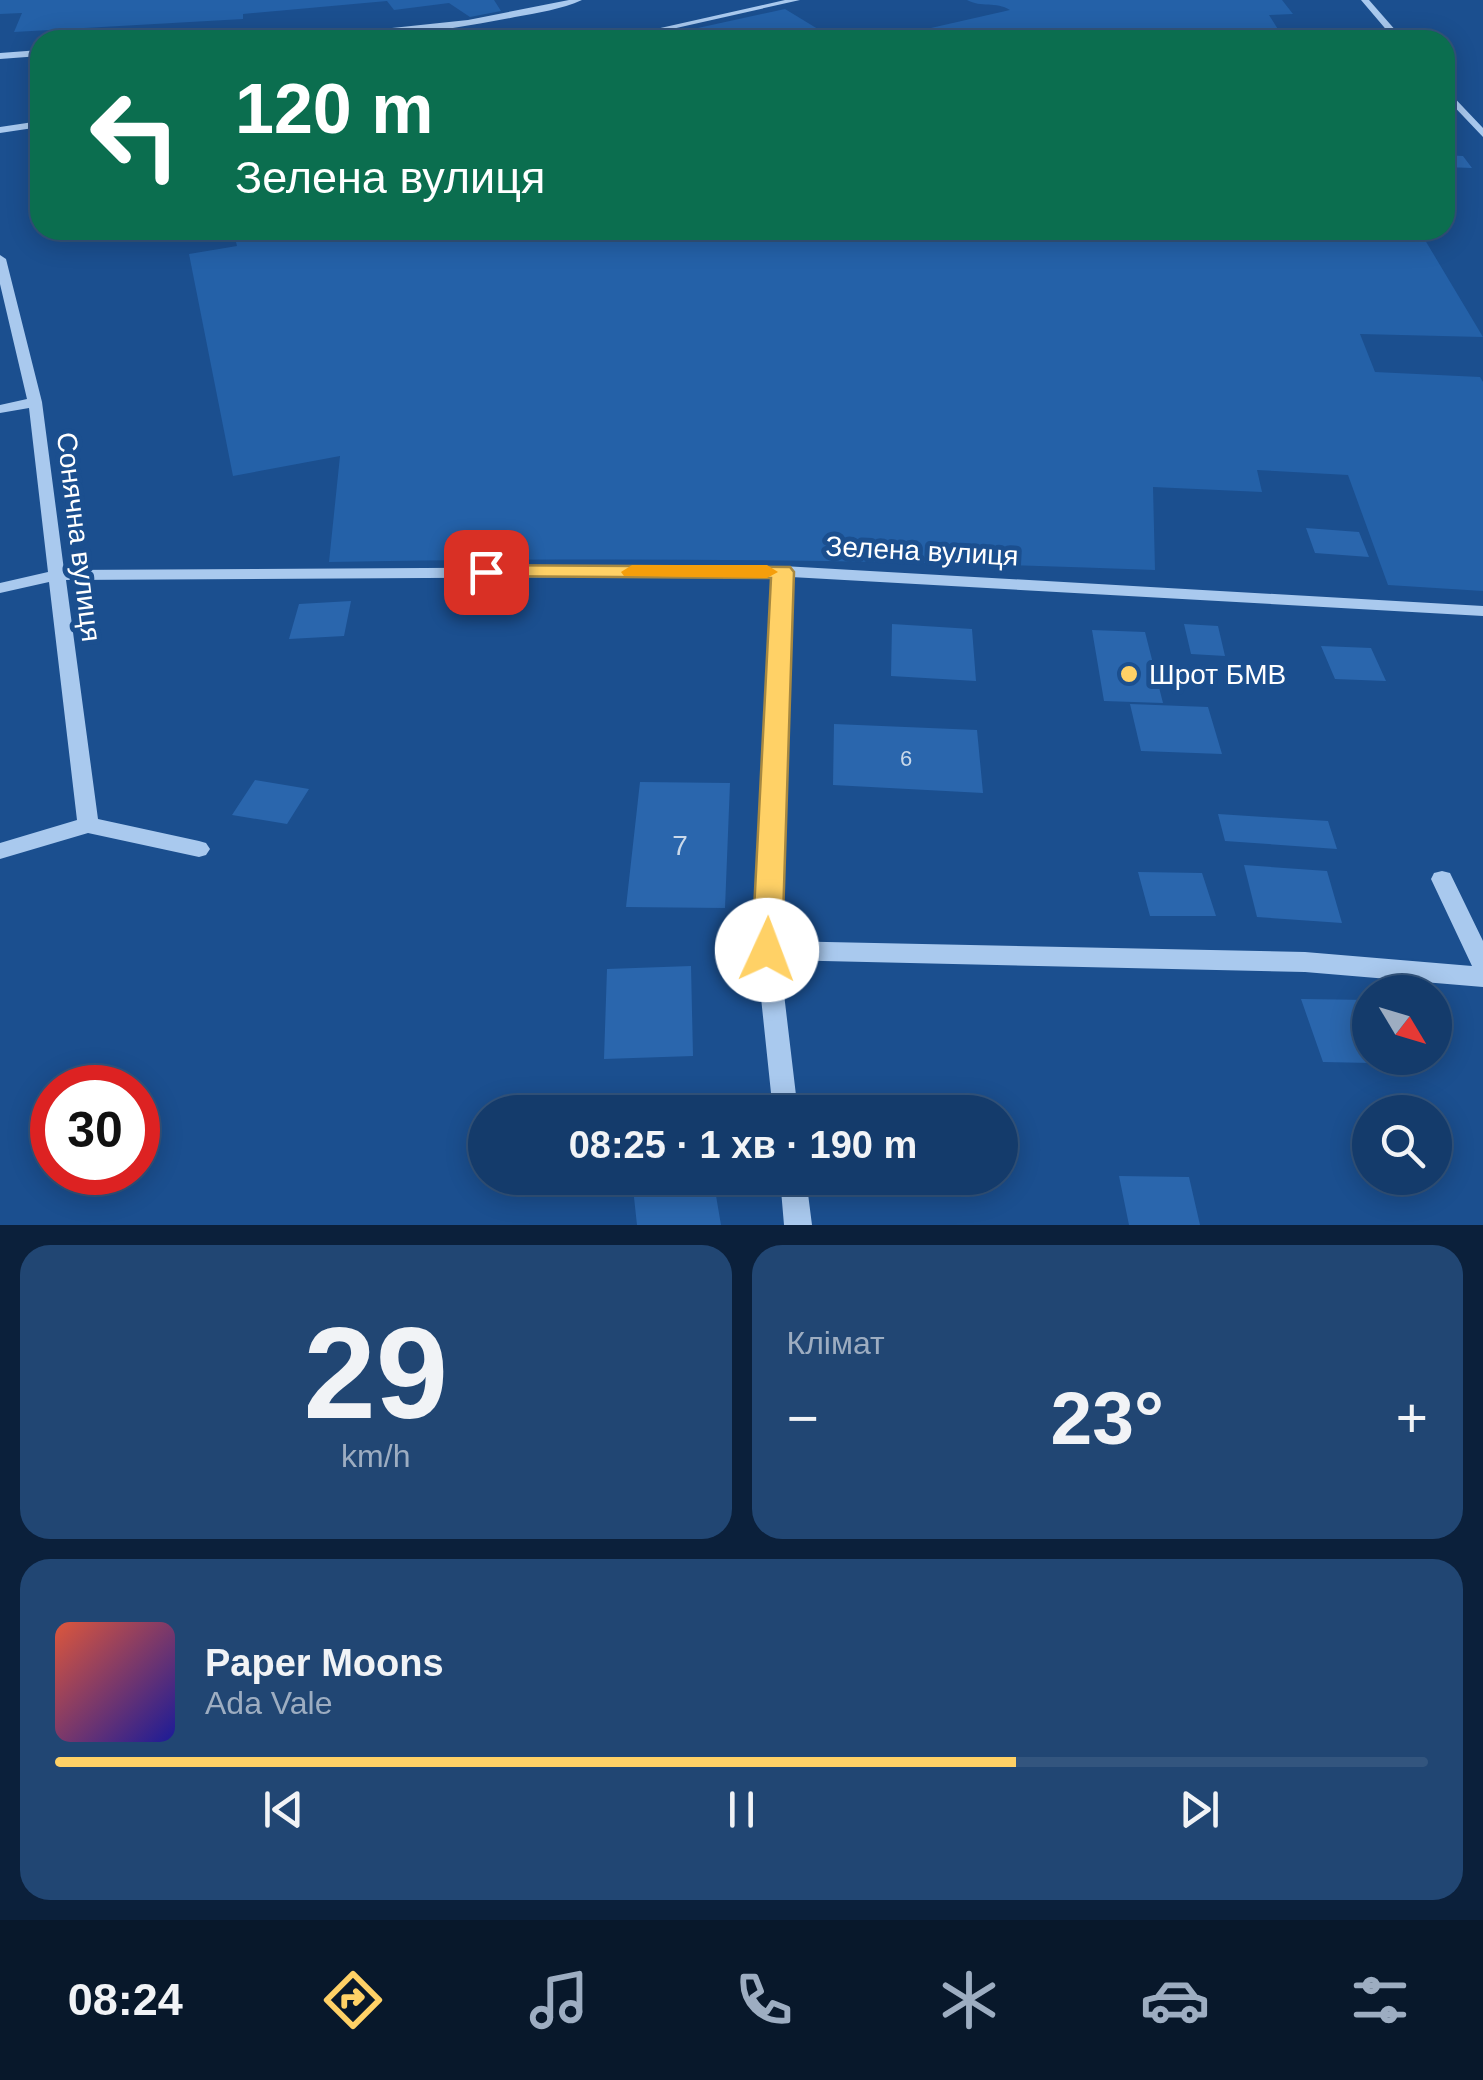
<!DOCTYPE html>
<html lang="uk">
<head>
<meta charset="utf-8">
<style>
  :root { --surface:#143b6b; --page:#214673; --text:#f1f3f6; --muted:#9dadc1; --line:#33557e; --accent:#ffd166 }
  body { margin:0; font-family:Arial,sans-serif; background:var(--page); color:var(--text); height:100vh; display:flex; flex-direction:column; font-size:38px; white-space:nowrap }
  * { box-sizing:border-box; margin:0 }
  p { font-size:32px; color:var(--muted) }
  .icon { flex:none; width:55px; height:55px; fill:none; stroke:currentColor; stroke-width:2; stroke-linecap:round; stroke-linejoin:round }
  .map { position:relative; height:1225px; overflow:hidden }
  .panel { display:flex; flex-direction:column; gap:20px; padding:20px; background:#0b203b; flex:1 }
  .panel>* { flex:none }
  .hud { position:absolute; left:30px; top:30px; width:1425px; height:210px; border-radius:30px; box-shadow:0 5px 25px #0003,0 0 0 2px var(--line); background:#0b6e4f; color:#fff; overflow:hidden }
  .needle { width:65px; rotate:128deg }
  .fabs { position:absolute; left:1352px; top:975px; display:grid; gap:20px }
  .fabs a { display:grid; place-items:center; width:100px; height:100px; border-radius:50%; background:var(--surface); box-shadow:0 5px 25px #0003,0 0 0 2px var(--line); font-size:50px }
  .speed { position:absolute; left:30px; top:1065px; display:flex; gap:20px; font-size:50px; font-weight:700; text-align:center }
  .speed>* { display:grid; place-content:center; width:130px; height:130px; border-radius:50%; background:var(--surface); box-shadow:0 5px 25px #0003,0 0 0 2px var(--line); line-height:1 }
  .speed .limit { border:15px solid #d22; background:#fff; color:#111 }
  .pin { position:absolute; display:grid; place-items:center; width:85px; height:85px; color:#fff; margin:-42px; border-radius:20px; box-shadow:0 5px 15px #0006 }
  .me { position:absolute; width:110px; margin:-55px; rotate:2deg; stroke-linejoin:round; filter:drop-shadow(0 0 8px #0008) }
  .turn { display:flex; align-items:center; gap:35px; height:210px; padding:0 40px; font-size:45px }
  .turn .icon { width:130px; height:130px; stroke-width:2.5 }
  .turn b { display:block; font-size:70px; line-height:85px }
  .big { font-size:75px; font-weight:700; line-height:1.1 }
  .panel .card { flex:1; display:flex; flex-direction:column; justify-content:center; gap:15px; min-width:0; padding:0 35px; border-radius:30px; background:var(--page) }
  .panel .dial { align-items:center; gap:0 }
  .dial b { font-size:130px; line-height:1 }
  .song { display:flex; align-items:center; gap:30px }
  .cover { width:120px; height:120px; border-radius:15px; background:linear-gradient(135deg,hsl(10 70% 55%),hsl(240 70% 35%)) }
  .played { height:10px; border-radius:5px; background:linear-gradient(90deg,var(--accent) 70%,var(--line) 70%) }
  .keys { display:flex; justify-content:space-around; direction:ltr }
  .heat { display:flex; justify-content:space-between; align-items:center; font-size:55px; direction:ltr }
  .panel .tiles { flex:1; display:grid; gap:20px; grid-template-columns:1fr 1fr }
  .card:last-child { grid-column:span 2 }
  .trip { position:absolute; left:468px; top:1095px; width:550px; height:100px; border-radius:50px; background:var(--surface); box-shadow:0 5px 25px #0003,0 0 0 2px var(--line); font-weight:700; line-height:100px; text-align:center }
  .tab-bar { display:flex; height:160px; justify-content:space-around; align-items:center; background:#08182b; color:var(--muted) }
  .tab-bar .icon { width:70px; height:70px }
  .tab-bar .selected { color:var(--accent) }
  .tab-bar b { font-size:45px; color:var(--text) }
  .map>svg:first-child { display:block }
</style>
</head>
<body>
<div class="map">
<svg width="1483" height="1225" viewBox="0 0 1483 1225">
  <rect width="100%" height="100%" fill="#1b4f8f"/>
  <!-- green -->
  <path fill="#2461a8" d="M0,0h494l7,11 -31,6 -21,-14 -55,7 -7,-9 -144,13v5l-229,13 8,-19 -22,1z
    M967,0h315l11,14 -24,1 15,24 101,1h-482l19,-10 88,-20c-14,-9 -29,-2 -43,-10z
    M785,9l51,31h-193z
    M233,230h1186l64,107 -123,-3 15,38 105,5 3,5v209l-95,-6 -40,-110 -91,-5 5,22 -109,-5 2,83c-275,-11 -550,-13 -826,-8l11,-106 -107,20 -44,-222 48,-8z"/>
  <!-- building -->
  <path fill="#2a66ad" d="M1445,155l18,1 9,12 -27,-1z
    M1306,528l53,4 10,25 -54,-4z
    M351,601l-7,35 -55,3 10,-35z
    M892,624l80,5 4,52 -85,-5z
    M1184,624l34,2 7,30 -34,-2z
    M1092,630l53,2 18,71 -59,-2z
    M1321,646l50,2 15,33 -51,-2z
    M1130,704l78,3 14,47 -81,-3z
    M834,724l143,6 6,63 -150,-8z
    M255,780l54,9 -22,35 -55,-9z
    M640,782l90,1 -5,125 -99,-1z
    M1218,814l110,7 9,28 -112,-8z
    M1244,865l83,6 15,52 -85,-6z
    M1138,872l64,1 14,43h-66z
    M691,966l2,90 -89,3 3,-90z
    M1301,999l69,1v58h49l2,6 -98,-2z
    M1119,1176l70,1 11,48h-71z
    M638,1178h75l8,47h-84l-5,-46z"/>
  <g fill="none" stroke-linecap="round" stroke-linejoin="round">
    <!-- minor -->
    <path fill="#a9c9ee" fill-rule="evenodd" d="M569,0h13c-20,9 -45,13 -67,17 -77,16 -158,23 -237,23l190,-20z
      M785,0h15l-177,40h-16z
      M1361,0h8l35,40h-9z
      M40,50v6l-40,3v-6z
      M1445,88l38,40v9l-38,-40z
      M40,121v6l-40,6v-6z
      M0,255l6,4 36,143 22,168 719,-4 700,40v10l-692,-39 -12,364 526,11 167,14 -41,-87 3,-6 8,-2 8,2 33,68v46l-178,-15 -525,-12 18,152h-25l-17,-162 18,-374 -708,4 32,239 101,22 7,2 4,6 -4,6 -7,2 -111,-24 -88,26v-16l77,-23 -28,-238 -49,11v-10l48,-11 -19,-164 -29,5v-8l27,-6 -27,-115z
      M780,1178h26l6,47h-28z"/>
  </g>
  <!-- route -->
  <path fill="#ffd166" stroke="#a68842" stroke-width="2.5" d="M486,565l304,2 4,5 -12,378 -5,9 -10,3 -10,-3 -5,-9 19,-372 -293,-2 -3,-4z"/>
  <!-- slow -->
  <path fill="#f59e0b" d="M632,565h135l11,7 -11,6 -143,-2 -3,-4z"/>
  <!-- markers -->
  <circle fill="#ffd166" stroke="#1b4f8f" stroke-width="4" cx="1129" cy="674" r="10"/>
  <g text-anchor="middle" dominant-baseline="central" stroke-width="10" stroke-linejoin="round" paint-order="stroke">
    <!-- number labels -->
    <g font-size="22" fill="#cad9ea">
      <text x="906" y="758">6</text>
    </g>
    <!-- street labels -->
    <g font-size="28" fill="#fff" stroke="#1b4f8f">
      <text transform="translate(79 537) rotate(83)">Сонячна вулиця</text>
      <text transform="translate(922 551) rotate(3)">Зелена вулиця</text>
    </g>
    <!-- poi labels -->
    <g font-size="28" fill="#fff" stroke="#1b4f8f" text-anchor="start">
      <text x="1149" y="674">Шрот БМВ</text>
    </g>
    <!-- near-number labels -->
    <g font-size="28" fill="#cad9ea">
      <text x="680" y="845">7</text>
    </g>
  </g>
</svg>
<div class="fabs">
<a><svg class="needle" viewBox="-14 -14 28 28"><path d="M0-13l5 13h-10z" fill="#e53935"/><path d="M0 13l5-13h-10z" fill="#9dadc1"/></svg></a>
<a><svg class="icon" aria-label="search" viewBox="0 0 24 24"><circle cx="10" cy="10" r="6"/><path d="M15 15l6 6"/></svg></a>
</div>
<div class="speed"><div class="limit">30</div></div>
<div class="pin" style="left:486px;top:572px;background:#d93025"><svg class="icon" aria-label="arrive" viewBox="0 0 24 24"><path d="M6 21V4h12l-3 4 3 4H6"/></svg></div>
<svg class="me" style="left:767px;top:950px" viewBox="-20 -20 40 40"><circle r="19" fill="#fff"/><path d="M0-13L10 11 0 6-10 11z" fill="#ffd166"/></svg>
<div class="trip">08:25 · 1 хв · 190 m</div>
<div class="hud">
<div class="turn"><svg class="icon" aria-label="left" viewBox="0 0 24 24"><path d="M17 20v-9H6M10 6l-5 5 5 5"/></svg><div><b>120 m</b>Зелена вулиця</div></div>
</div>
</div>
<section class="panel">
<div class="tiles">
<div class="card dial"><b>29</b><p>km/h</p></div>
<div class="card"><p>Клімат</p>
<div class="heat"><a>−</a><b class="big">23°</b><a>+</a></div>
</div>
<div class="card">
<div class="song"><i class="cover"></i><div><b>Paper Moons</b><p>Ada Vale</p></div></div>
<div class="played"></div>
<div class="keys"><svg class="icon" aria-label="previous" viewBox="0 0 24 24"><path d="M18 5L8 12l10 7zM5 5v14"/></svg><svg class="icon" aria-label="pause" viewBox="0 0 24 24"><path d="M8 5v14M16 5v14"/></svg><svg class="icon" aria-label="next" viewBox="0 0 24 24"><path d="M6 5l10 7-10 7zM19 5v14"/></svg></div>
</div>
</div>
</section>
<nav class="tab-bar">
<b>08:24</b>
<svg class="icon selected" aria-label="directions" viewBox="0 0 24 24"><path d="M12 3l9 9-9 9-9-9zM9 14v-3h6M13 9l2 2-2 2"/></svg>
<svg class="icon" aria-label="music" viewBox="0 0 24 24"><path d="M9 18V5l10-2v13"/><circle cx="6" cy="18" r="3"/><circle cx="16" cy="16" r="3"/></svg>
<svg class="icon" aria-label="phone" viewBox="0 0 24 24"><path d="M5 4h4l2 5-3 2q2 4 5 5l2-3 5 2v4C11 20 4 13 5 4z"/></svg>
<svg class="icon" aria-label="climate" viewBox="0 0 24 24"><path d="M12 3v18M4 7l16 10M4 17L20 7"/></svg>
<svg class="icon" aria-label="car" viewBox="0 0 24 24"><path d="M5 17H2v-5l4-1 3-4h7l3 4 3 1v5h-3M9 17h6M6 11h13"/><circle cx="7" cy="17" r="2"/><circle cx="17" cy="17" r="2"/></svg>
<svg class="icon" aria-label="filters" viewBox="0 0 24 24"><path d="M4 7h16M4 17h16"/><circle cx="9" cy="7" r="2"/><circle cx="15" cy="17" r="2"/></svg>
</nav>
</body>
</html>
